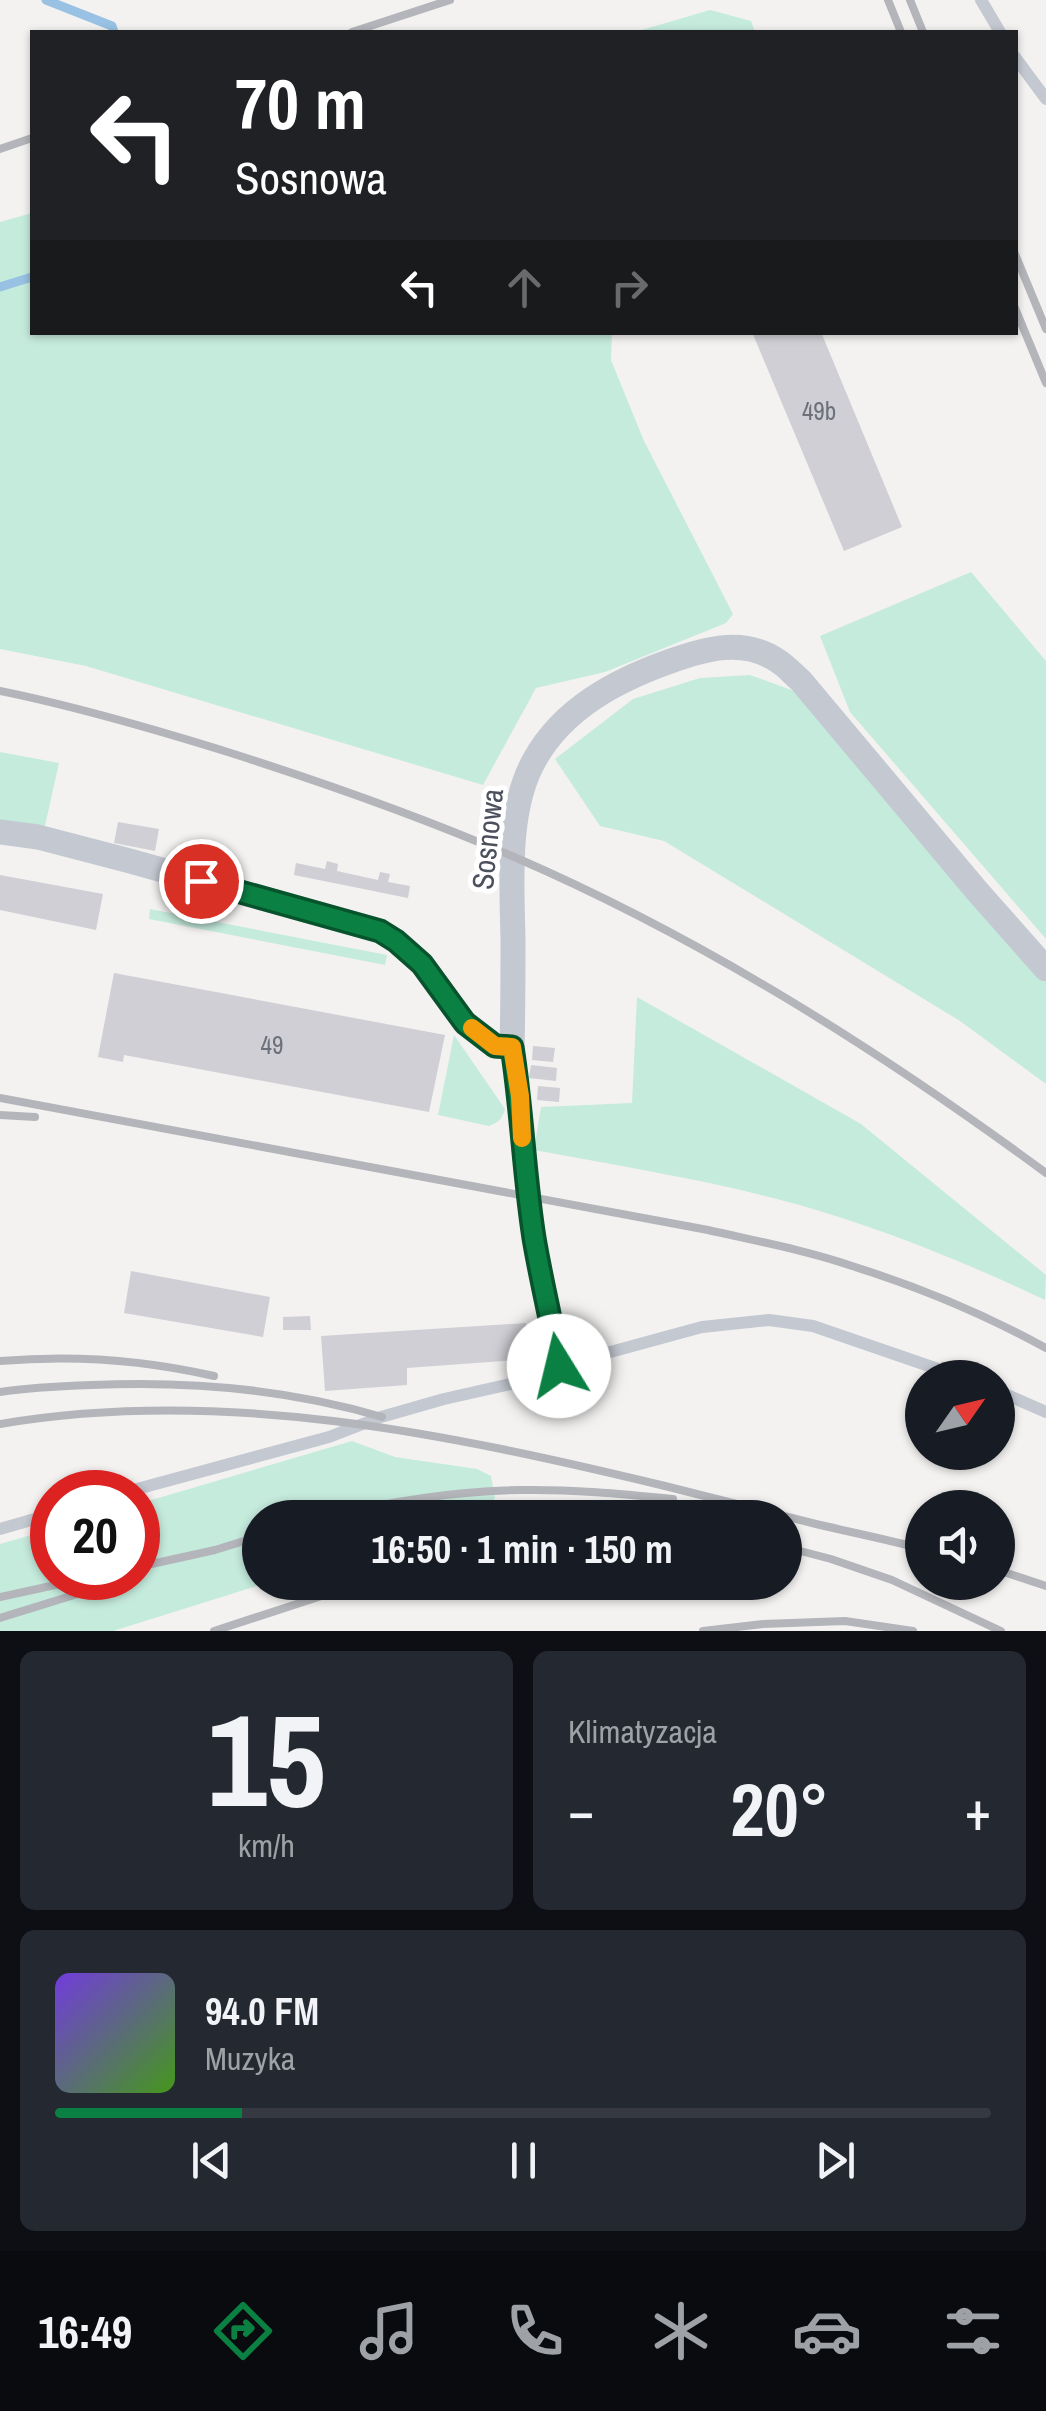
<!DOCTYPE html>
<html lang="pl">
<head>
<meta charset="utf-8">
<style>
  :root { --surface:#171b24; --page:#242831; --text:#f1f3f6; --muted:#9ea1a6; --line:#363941; --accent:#0b8043 }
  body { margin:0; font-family:"Archivo Narrow",sans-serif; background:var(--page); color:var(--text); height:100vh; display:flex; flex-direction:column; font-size:38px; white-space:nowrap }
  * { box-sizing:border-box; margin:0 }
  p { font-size:32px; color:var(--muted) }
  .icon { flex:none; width:55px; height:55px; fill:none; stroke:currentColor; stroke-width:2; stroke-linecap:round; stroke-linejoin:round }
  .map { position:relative; height:1631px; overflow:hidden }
  .drawer { display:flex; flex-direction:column; gap:20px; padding:20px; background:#0d0f14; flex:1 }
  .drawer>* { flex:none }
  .guide { position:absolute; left:30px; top:30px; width:988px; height:305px; border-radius:0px; box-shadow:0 2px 8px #0004; background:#202124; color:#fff; overflow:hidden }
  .needle { width:65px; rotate:56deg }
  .tools { position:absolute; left:905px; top:1360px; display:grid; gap:20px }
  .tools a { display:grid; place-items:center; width:110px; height:110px; border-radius:50%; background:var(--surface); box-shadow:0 2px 8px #0004; font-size:50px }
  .speed { position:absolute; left:30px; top:1470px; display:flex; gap:20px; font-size:50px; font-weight:700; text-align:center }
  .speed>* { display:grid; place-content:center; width:130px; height:130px; border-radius:50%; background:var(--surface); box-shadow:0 2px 8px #0004; line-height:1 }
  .speed .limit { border:15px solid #d22; background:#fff; color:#111 }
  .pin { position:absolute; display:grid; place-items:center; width:85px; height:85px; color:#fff; margin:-42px; border:5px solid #fff; border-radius:50%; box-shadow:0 2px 10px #0007 }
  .me { position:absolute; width:110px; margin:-55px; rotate:351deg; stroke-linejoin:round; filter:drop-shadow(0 0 8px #0008) }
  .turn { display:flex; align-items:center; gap:35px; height:210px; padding:0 40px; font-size:45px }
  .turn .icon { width:130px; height:130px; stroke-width:2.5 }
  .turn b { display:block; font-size:70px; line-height:85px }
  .lanes { display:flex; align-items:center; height:95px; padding:0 40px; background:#0003; justify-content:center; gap:50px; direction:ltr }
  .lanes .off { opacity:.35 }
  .big { font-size:75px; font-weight:800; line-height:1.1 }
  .drawer .widget { flex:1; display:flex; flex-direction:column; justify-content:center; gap:15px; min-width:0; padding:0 35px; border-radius:15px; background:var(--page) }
  .drawer .dial { align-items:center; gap:0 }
  .dial b { font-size:130px; line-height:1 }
  .song { display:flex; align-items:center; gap:30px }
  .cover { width:120px; height:120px; border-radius:15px; background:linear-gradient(135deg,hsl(260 70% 55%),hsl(100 70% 35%)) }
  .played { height:10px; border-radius:5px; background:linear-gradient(90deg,var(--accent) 20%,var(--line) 20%) }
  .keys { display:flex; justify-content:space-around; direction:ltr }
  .heat { display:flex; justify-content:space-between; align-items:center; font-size:55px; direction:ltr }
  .drawer .tiles { flex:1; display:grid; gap:20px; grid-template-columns:1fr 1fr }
  .widget:last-child { grid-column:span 2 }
  .trip { position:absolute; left:242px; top:1500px; width:560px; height:100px; border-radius:50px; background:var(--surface); box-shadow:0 2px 8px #0004; font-weight:800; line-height:100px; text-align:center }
  .menu { display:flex; height:160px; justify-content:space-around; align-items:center; background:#090b0e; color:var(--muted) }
  .menu .icon { width:70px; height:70px }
  .menu .selected { color:var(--accent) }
  .menu b { font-size:45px; color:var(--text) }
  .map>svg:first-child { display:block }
</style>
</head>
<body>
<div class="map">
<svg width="1046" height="1631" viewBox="0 0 1046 1631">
  <rect width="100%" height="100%" fill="#f3f2f1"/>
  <!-- green -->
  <path fill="#c5ebdd" d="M710,10l41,11 4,11h-120z
    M32,213v119l580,1 -1,27 33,81 89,173 -7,9 -121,49 -69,16 -53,97 -397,-119 -86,-17v-427z
    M971,572l75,89v278l-196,-227 -30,-76z
    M750,675l47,17 249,291v101l-86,-63 -296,-180 -64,-15 -45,-67 78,-60 67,-21z
    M0,752l59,11 -15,67 -44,-9z
    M150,909l237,46 -2,10 -236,-46z
    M637,997l224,127 185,151 -1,25c-78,-37 -159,-70 -242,-94 -88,-25 -179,-39 -269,-56l7,-43 91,-4z
    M454,1035l51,74c-3,10 -6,13 -16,17l-51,-11z
    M352,1441l43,16 82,12 14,7 4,22 -13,16 -10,3 -212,1v64l6,1 -153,48h-113v-87l52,-15v49h86v-74z"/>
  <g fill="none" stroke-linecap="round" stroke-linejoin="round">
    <!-- stream -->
    <path stroke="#98c1e3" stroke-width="9" d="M46,0l66,26 2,6
      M0,287l32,-10"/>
  </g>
  <!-- building -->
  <path fill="#cfcfd5" d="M752,332h69l81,195 -58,24z
    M118,822l41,7 -4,22 -41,-8z
    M327,861l11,3 -1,7 41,9 2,-8 10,2 -2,8 22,4 -2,12 -114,-23 2,-12 29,6z
    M0,875l103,19 -7,36 -96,-20z
    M114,973l331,62 -16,77 -305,-57 -1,7 -25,-5z
    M533,1046l22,2 -2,14 -21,-2z
    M531,1065l26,3 -1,13 -27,-3z
    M538,1086l22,2 -1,14 -22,-2z
    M131,1271l139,26 -7,40 -139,-24z
    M310,1316l1,14h-28v-13z
    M526,1323l3,36 -122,9v17l-82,6 -4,-55z"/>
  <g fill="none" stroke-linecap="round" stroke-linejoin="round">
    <!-- service -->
    <path stroke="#c3c8d1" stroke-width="12" d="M981,0l19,32
      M1015,57l31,42
      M512,1047c10,63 12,127 22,191 7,42 18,85 25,128
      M998,1391l48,21
      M126,1492l203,-55 52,-20 63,-18 84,-19 31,-14 143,-39 67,-7 44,6 151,52
      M0,1529l52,-15"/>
    <!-- minor -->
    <path stroke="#c3c8d1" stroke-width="25" d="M0,832l38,5 92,24 250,70 16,10 26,23 43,59 30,23 17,1c1,-36 1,-72 1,-107 -1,-56 -7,-131 22,-181 28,-50 80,-78 133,-97 36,-13 75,-25 110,-1 8,5 15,13 23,20l176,210 69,78"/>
    <!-- rail -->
    <path stroke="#b4b5ba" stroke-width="8" d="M888,0l13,32
      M910,0l13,32
      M352,32l98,-32
      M0,149l32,-11
      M1015,254l31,75
      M1015,308l31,75
      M0,691c79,16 157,39 234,63 94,30 187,63 278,102 190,82 367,194 534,317
      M0,1098l708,132c48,11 97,20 144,36 67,21 132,48 194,82
      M0,1115l35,2
      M0,1361c70,-6 145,-1 214,15
      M0,1392c31,-5 61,-6 92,-7 96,-4 197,4 290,32
      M0,1424c223,-38 449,10 665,62 49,12 98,25 147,37 37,9 74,16 110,26
      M321,1518c65,-16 131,-27 198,-28 51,-1 103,4 154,9
      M785,1547l46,12 61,21 109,51
      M138,1567l77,-17 45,-14
      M998,1570l48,16
      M0,1597l78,-17
      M0,1618l129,-40
      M214,1631l150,-49
      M703,1631l60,-7 82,-3 68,10"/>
  </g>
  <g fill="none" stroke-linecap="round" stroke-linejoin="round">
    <defs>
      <path id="route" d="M201,881l179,50 16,10 26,23 43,59 30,23 17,1c10,63 12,127 22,191 7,42 18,85 25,128"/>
    </defs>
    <!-- route casing -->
    <use href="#route" stroke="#07532c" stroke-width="25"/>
    <!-- route -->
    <use href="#route" stroke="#0b8043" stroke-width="18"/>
    <!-- slow -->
    <path stroke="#f59e0b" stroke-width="18" d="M472,1028l23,18 17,1 8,49 2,42"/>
  </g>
  <g text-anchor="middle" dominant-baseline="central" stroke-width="10" stroke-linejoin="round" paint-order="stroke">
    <!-- number labels -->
    <g font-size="25" fill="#6c707a">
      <text x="819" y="411">49b</text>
      <text x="272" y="1045">49</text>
    </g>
    <!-- street labels -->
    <g font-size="30" fill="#4b505c" stroke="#fff">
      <text transform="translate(487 839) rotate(-84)">Sosnowa</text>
    </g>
  </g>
</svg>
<div class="tools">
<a><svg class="needle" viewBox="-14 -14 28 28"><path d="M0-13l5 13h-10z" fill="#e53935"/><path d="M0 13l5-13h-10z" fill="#9ea1a6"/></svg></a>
<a><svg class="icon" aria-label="sound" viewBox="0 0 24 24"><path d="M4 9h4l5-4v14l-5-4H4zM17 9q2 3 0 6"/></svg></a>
</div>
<div class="speed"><div class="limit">20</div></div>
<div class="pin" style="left:201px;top:881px;background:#d93025"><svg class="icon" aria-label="arrive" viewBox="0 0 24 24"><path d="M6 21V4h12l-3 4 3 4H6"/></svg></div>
<svg class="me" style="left:559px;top:1366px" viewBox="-20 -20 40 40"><circle r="19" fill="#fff"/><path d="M0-13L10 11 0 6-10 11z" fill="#0b8043"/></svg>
<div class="trip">16:50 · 1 min · 150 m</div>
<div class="guide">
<div class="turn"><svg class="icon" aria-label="left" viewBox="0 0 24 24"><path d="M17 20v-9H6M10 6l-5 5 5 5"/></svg><div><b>70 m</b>Sosnowa</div></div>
<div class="lanes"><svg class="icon" aria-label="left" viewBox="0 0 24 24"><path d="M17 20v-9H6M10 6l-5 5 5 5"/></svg><svg class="icon off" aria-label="ahead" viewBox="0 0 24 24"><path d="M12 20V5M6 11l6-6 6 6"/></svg><svg class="icon off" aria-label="right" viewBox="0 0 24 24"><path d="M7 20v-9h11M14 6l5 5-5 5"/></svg></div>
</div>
</div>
<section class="drawer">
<div class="tiles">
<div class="widget dial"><b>15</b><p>km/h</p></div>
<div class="widget"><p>Klimatyzacja</p>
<div class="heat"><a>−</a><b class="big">20°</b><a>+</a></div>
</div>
<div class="widget">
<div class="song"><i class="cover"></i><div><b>94.0 FM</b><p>Muzyka</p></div></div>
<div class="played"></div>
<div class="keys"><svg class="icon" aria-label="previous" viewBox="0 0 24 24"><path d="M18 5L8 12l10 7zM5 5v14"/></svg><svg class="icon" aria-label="pause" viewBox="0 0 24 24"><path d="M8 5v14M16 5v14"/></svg><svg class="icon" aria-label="next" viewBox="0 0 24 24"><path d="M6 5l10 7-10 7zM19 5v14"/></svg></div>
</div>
</div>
</section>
<nav class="menu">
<b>16:49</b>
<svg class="icon selected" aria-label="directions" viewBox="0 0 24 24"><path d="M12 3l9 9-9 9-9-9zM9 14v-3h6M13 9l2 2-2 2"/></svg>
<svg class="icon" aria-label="music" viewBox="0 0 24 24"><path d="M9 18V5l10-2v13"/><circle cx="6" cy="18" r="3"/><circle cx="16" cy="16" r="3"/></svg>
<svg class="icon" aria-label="phone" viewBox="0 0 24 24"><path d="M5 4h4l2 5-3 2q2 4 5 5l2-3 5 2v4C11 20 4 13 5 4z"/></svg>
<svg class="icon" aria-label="climate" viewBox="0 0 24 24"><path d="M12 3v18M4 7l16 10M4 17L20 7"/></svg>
<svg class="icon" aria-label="car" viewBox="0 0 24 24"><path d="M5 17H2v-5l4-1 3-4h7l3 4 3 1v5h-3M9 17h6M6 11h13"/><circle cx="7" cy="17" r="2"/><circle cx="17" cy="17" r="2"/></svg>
<svg class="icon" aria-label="filters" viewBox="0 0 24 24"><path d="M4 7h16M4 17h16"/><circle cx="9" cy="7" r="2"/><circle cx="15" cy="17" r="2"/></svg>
</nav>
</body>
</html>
